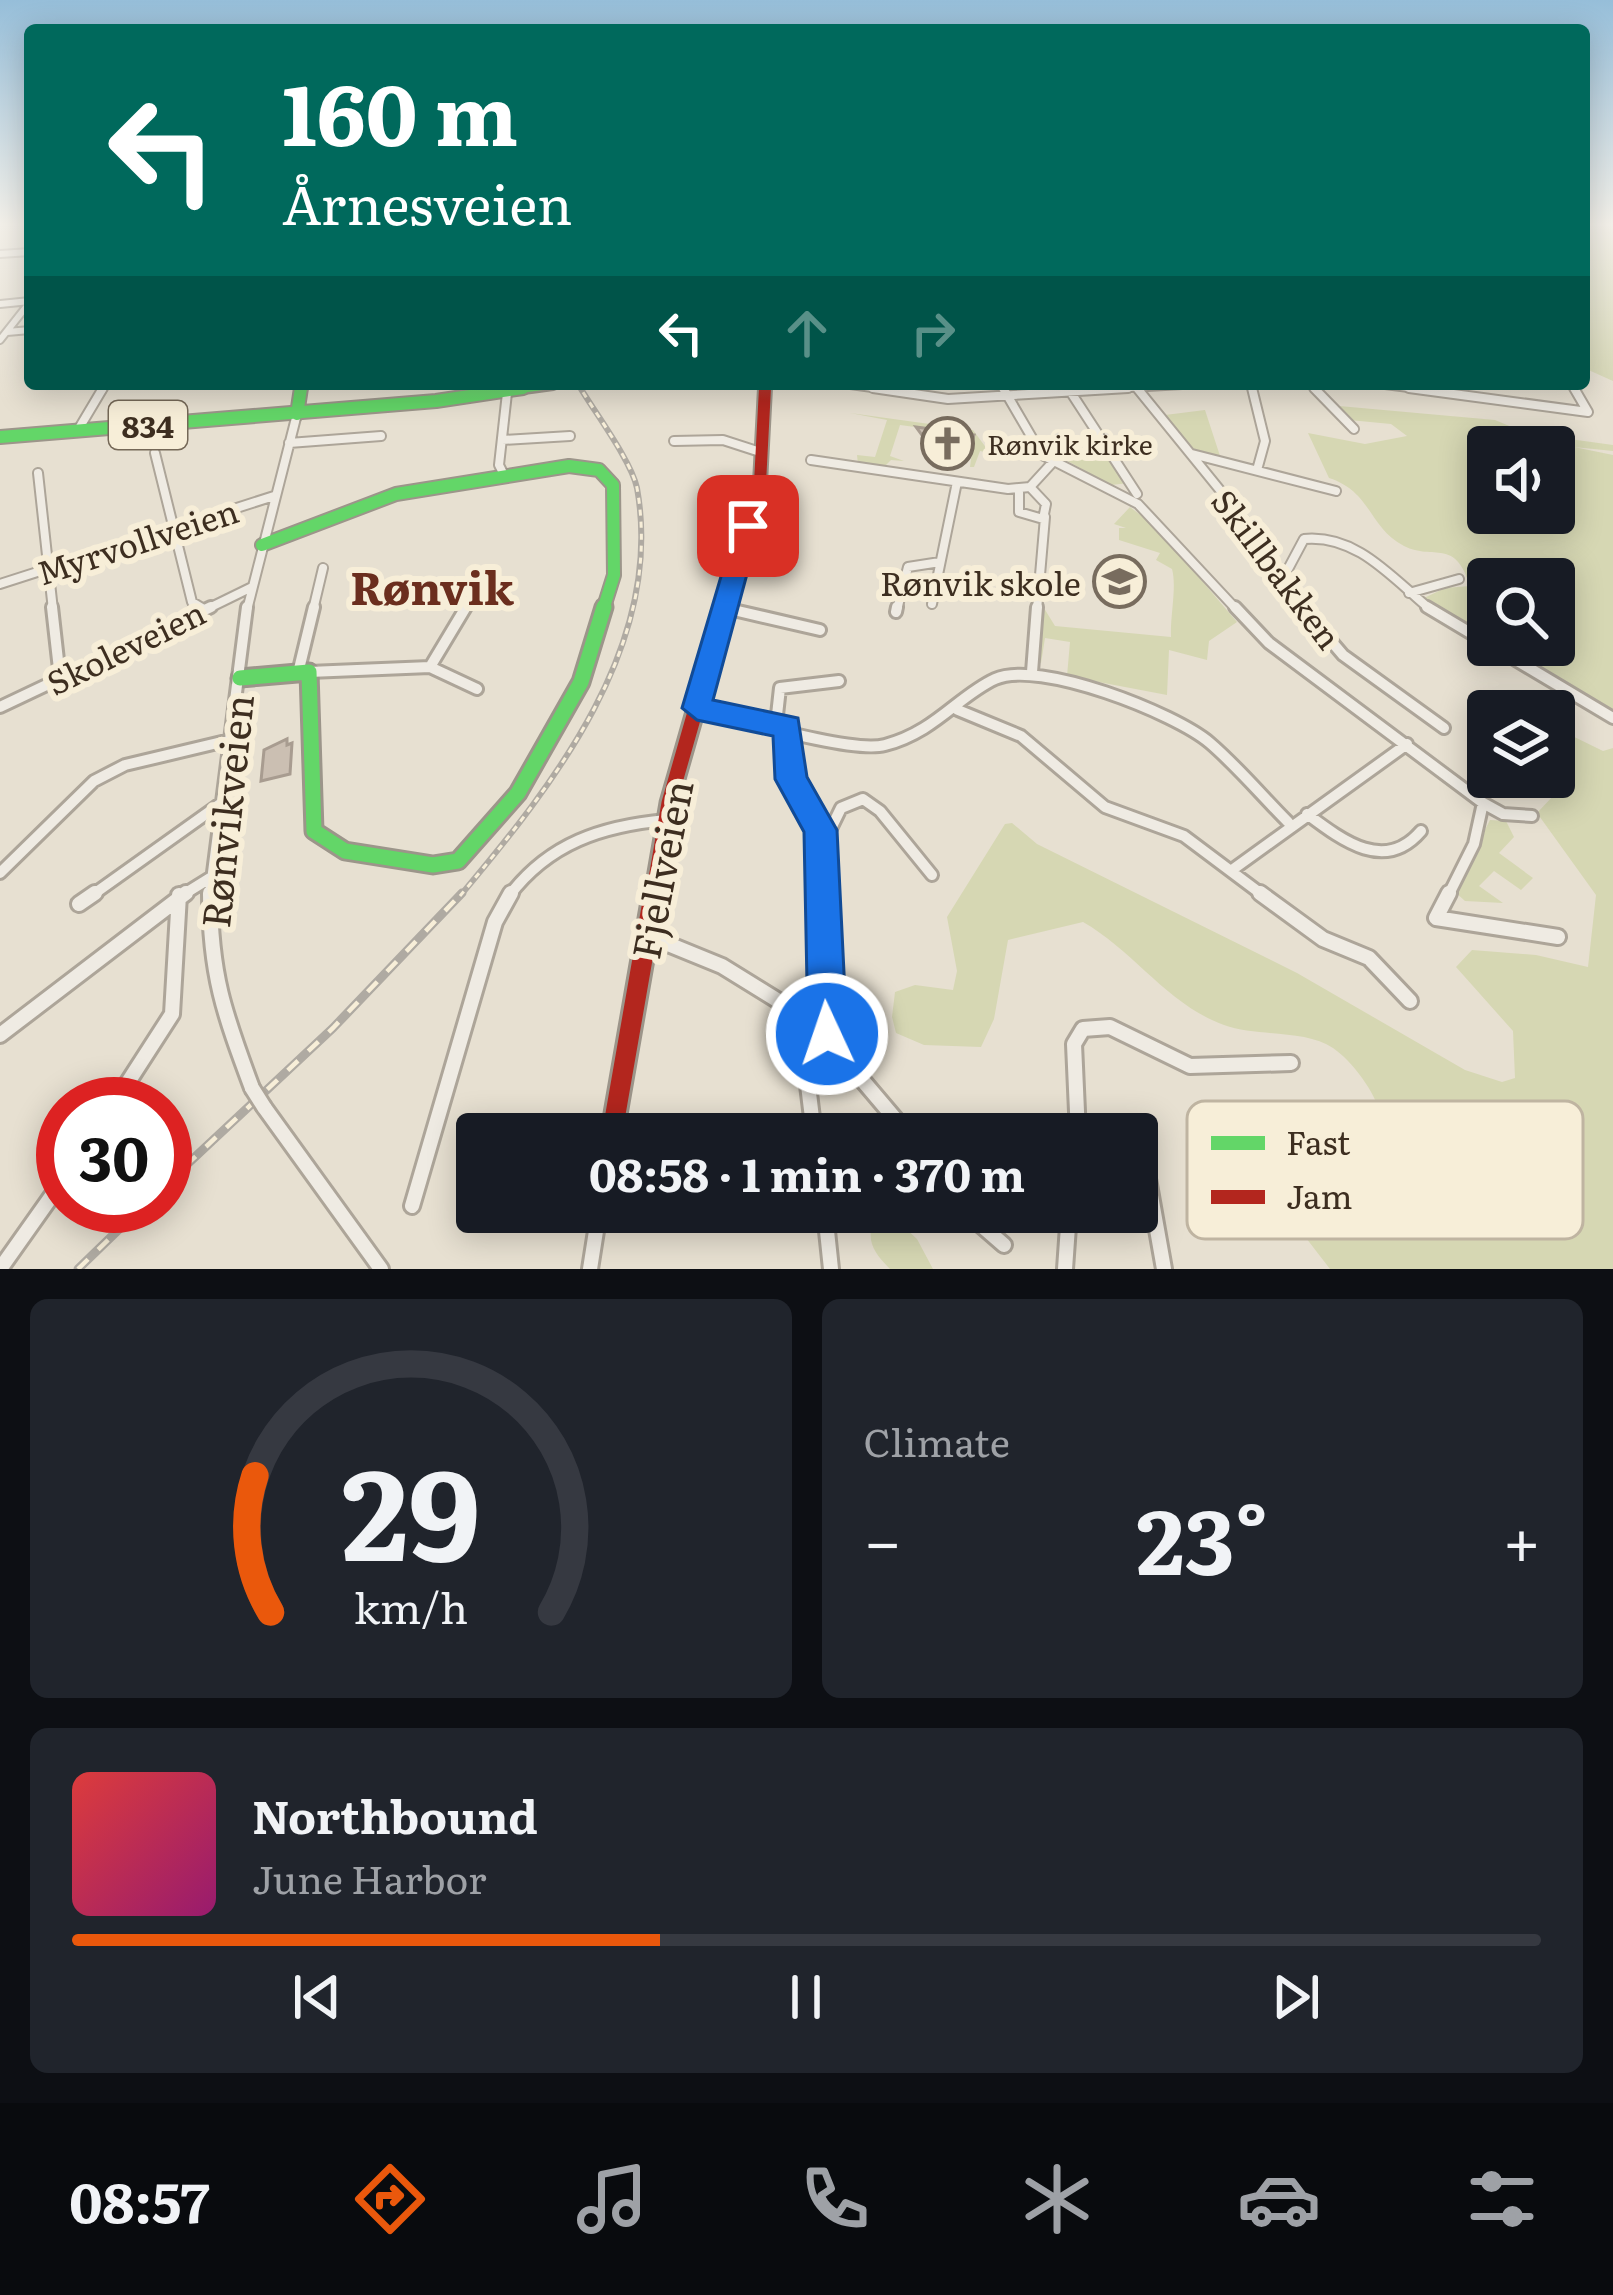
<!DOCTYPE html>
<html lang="en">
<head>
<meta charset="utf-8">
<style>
  :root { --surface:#171b24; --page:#20242c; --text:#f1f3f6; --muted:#9ea1a6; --line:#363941; --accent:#ea580c }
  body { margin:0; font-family:Literata,serif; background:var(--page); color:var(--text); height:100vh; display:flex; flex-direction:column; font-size:45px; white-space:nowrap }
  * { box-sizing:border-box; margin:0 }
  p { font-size:39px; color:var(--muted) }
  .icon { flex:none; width:66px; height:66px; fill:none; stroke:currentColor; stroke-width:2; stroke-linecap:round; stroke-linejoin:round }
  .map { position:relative; height:1269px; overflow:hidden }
  .side { display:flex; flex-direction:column; gap:30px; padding:30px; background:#0d0f14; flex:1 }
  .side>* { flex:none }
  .top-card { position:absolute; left:24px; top:24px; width:1566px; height:366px; border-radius:12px; box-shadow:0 6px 30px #0003; background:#00695c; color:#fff; overflow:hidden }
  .controls { position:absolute; left:1467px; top:426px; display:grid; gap:24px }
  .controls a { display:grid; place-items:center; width:108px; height:108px; border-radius:12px; background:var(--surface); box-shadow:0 6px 30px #0003; font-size:60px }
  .speed { position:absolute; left:36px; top:1077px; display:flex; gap:24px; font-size:60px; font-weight:700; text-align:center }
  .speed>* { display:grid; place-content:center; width:156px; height:156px; border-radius:50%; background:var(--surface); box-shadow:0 6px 30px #0003; line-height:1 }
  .speed .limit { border:18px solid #d22; background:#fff; color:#111 }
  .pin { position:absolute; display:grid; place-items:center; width:102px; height:102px; color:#fff; margin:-51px; border-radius:24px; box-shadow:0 6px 18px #0006 }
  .me { position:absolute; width:132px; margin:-66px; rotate:357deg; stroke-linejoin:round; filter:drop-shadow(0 0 9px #0008) }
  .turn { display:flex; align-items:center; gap:42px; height:252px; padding:0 60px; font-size:54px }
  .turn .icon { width:156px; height:156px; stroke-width:2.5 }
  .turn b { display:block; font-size:84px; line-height:102px }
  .lanes { display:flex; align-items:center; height:114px; padding:0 60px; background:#0003; justify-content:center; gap:60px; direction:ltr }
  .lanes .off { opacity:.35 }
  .big { font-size:90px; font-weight:700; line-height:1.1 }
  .side .tile { flex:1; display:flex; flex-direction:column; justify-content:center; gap:18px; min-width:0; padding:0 42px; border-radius:18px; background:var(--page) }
  .side .dial { align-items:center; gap:0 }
  .dial svg { height:312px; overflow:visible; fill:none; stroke:var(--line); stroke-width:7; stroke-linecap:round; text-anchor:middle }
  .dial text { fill:var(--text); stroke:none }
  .song { display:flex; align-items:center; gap:36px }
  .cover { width:144px; height:144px; border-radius:18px; background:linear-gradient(135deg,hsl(0 70% 55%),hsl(320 70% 35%)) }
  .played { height:12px; border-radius:6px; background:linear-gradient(90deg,var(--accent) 40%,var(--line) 40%) }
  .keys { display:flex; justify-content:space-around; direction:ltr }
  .heat { display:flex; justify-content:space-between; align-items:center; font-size:66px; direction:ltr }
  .side .tiles { flex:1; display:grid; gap:30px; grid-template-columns:1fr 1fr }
  .tile:last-child { grid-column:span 2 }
  .trip { position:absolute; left:456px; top:1113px; width:702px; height:120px; border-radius:12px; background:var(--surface); box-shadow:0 6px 30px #0003; font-weight:700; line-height:120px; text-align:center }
  .tab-bar { display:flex; height:192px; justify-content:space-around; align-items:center; background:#090b0e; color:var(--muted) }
  .tab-bar .icon { width:84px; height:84px }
  .tab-bar .on { color:var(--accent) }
  .tab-bar b { font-size:54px; color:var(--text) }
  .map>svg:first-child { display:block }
</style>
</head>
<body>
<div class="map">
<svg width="1613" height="1269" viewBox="0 0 1613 1269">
  <rect width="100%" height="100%" fill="#e7e0d1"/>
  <!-- green -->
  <path fill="#d6d7b3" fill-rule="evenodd" d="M1584,223h29v158l-29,-13z
    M1339,406l156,14 31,13 87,12v6l-39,-4 39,8v265l-119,-75h60v-66h-66v63l-66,-43 23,-11 25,-2c-15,-49 -36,-25 -66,-40 -36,-19 -32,-54 -75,-68l-21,-45 57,11 42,-8 -16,-12 -42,-4zM1488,447h66v66h-66z
    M1205,410l16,49 -34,-11 -22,-33z
    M850,413l123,17 17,23 -10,-2 -6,16h-4l4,-32 -74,-10 -10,31 14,5 -13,-1 -8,8 -25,-4 -1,-9 18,2 12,-37z
    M1104,448l25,35 -18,2 -58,-32z
    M1130,507l26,20 81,95 -28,19 -2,19 -38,-10 -2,45 -100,-19 3,-34 -25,-4 -4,25 -5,-2 3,-61 16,26 116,11c-1,-21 6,-50 1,-68l-16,-9 4,-7 -41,-13v-12h7l-12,-4z
    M1554,727l49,24 10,-3v521h-283l-101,-131 1,-8 150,-16c-4,-21 -28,-53 -47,-66 -28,-19 -77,-11 -109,-23 -56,-20 -90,-74 -141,-103l-75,18 -14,79 -13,28 -57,-2 -28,-12 -4,-16 3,-25 20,-7 38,5 4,-19 -10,-54 58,-93 7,-1 25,21 260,129 168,97 37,12 13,-4 -2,-47 -57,-64 16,-17 64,5 52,12 8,-72 -59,-82 17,-18 -23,-18h23z
    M1490,820l16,1 8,16 -15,16 34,25 -12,12 -27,-19 -15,15 24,17 -38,-2 -11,-10z
    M878,1212h10l29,27 16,30h-43c-19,-19 -26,-32 -12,-57z"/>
  <!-- building -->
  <path fill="#cbbfb2" stroke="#a89c90" stroke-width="3" d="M916,427l15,2 43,6 -7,19 -26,7z
    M287,739v6l5,-2 -2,31 -29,7 3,-31z"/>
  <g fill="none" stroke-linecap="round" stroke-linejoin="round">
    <defs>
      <path id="street-far3" d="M0,254l30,-2
        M0,304l30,-3
        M7,332l23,-2
        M0,340l30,-38
        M843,384l51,7
        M1001,384l4,7
        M1134,384l6,7
        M1251,384l2,7
        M1310,384l7,7
        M1377,384l55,7
        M1572,384l4,7
        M102,391l4,-7
        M1077,391l123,-7"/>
      <path id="street-far2" d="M873,388l75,11 180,-11
        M1003,388l39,67 96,49 99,106
        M1137,388l113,139 55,83
        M1252,388l13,53 -8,29
        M1314,388l40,41
        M1409,388l179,24 -14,-24
        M1070,391l67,103
        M78,430l25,-42
        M502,440l68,-4
        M674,441l49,-1 40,13
        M289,443l92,-7
        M155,453l37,149 10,6
        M1192,454l144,37
        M811,460l197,29 22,-2 22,-24
        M38,473l15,137
        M505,477l-6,-12 8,-72
        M714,484l46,-1
        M1019,488v24l24,7 3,-15 -16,-17
        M1281,571l7,-2 16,-30c53,-5 88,39 127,71
        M0,584l274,-88
        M1409,593l50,-14
        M932,604l25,-122
        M725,608l7,2
        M205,610l45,-22
        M247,610l50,-196
        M313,610l10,-42
        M464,610l12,-21
        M897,610l11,-43 32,-5
        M1037,610l8,-93"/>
      <path id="street-far1" d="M52,607l8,71
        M1235,607l34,36 214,160 20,11 29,2
        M1302,607l41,48 101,73
        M1427,607l186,111
        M725,608l95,22
        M896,612l1,-5
        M430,667l36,-60
        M299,669l15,-62
        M309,672l121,-5 47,22
        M1032,672l5,-65
        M0,707l211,-100
        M696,708c41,10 154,46 189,37 50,-13 73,-49 110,-66 43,-20 180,34 215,64 28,24 52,53 78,79
        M958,710l63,26 84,71 79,29 80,60
        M776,724l4,-36 59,-7
        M787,727l4,52 29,51 2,66
        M1307,814c36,27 78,59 114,17
        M821,849l20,-41 22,-9 17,12 52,64
        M1232,870l175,-126
        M0,873l94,-92 31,-16 105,-25
        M91,896l129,-92
        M181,896l29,-18
        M210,896l37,-289
        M509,896c40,-53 93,-70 157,-76
        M1448,896l26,-52 9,-41"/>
      <path id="street" d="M210,893c0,81 14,120 42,195
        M1260,893l63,46 46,19 41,43
        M1449,893l-13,25 122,19
        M79,904l16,-11
        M646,935l76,31 92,57 94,111
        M0,1035l186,-142
        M114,1104l58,-90 7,-119
        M264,1107l117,162
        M814,1134l-7,-57 20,-43 -5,-141
        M1078,1134l-4,-90 9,-15 27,-2 80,39 101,-3
        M1145,1162l19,107
        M412,1206l83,-284 16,-29
        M825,1212l6,57
        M966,1212l38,33
        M0,1269l63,-89
        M590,1269l9,-57
        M1065,1269l4,-57"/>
      <path id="fast-far2" d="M301,391l1,-7
        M503,391l50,-7"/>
      <path id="fast-far1" d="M297,414l4,-26
        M0,437l436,-36 87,-13
        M262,545l134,-51 173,-28 30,4 14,15 1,90 -11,35"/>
      <path id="fast" d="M240,678l69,-6 5,159 31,20 88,14 25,-4 60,-68 63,-111 23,-75"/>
      <path id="jam-far3" d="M765,391v-7"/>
      <path id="jam-far2" d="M724,610l36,-127 5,-95"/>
      <path id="jam-far1" d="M653,896l16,-93 56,-196"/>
      <path id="jam" d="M612,1134l42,-241"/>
    </defs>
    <!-- street-far3 casing -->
    <use href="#street-far3" stroke="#ada599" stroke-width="10"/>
    <!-- street-far2 casing -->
    <use href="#street-far2" stroke="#ada599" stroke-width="12"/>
    <!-- street-far1 casing -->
    <use href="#street-far1" stroke="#ada599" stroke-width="16"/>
    <!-- street casing -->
    <use href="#street" stroke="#ada599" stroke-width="20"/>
    <!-- fast-far2 casing -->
    <use href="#fast-far2" stroke="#9c958a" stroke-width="14"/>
    <!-- fast-far1 casing -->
    <use href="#fast-far1" stroke="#9c958a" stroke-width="16"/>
    <!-- fast casing -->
    <use href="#fast" stroke="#9c958a" stroke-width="21"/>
    <!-- jam-far3 casing -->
    <use href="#jam-far3" stroke="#9c958a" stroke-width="14"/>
    <!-- jam-far2 casing -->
    <use href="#jam-far2" stroke="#9c958a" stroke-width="16"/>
    <!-- jam-far1 casing -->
    <use href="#jam-far1" stroke="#9c958a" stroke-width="21"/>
    <!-- jam casing -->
    <use href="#jam" stroke="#9c958a" stroke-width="26"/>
    <!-- street-far3 -->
    <use href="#street-far3" stroke="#efebe3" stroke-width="6"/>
    <!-- street-far2 -->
    <use href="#street-far2" stroke="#efebe3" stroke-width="8"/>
    <!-- street-far1 -->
    <use href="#street-far1" stroke="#efebe3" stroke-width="10"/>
    <!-- street -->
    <use href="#street" stroke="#efebe3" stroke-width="14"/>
    <!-- fast-far2 -->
    <use href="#fast-far2" stroke="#63d668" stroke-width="9"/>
    <!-- fast-far1 -->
    <use href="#fast-far1" stroke="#63d668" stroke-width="12"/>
    <!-- fast -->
    <use href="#fast" stroke="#63d668" stroke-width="15"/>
    <!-- jam-far3 -->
    <use href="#jam-far3" stroke="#b3261e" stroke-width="9"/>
    <!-- jam-far2 -->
    <use href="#jam-far2" stroke="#b3261e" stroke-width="12"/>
    <!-- jam-far1 -->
    <use href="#jam-far1" stroke="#b3261e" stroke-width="15"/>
    <!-- jam -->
    <use href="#jam" stroke="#b3261e" stroke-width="20"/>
    <defs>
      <path id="rail-far1" d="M460,896c94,-112 205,-252 177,-408 -6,-28 -44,-78 -59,-104"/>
      <path id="rail" d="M165,1185l168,-157 129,-135
        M78,1269l65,-63"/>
    </defs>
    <!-- rail-far1 casing -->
    <use href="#rail-far1" stroke="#afaaa2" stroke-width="6"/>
    <!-- rail casing -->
    <use href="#rail" stroke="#afaaa2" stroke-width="9"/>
    <!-- rail-far1 -->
    <use href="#rail-far1" stroke="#f7eed8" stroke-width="3" stroke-dasharray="6" stroke-linecap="butt"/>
    <!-- rail -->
    <use href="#rail" stroke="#f7eed8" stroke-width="4.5" stroke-dasharray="14" stroke-linecap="butt"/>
    <defs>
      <path id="street-bridge" d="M252,1088l12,19"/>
    </defs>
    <!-- street-bridge casing -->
    <use href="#street-bridge" stroke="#ada599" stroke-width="20" stroke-linecap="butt"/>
    <!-- street-bridge -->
    <use href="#street-bridge" stroke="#efebe3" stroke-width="14"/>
  </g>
  <!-- sky -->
  <linearGradient id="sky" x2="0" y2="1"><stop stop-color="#96bed9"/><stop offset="0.56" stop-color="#f4f1ea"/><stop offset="1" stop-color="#f4f1ea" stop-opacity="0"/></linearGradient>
  <rect width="1613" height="401" fill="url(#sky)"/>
  <!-- route -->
  <path fill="#1a73e8" stroke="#114b97" stroke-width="3" d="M748,518l12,8 -47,174 85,18 9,59 30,53 10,204 -6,14 -14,5 -14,-5 -5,-14 -4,-202 -29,-53 -2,-43 -76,-16 -15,-12 54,-182z"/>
  <!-- icons -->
  <defs>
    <symbol id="church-ring" viewBox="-11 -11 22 22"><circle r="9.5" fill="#f7eed8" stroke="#786c5e" stroke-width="1.5"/><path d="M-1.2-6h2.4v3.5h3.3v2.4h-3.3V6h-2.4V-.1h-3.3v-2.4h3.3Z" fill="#786c5e"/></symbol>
    <symbol id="school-ring" viewBox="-11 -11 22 22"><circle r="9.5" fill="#f7eed8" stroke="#786c5e" stroke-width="1.5"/><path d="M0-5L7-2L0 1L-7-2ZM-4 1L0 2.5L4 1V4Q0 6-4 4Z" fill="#786c5e"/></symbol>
  </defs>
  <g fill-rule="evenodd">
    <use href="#church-ring" x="918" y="414" width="59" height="59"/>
    <use href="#school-ring" x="1090" y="552" width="59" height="59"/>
  </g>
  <g text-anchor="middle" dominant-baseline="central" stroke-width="12" stroke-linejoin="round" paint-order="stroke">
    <!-- far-poi labels -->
    <g font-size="27" fill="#3d2e20" stroke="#f7eed8" text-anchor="start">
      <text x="987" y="443">Rønvik kirke</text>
    </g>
    <!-- shield labels -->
    <rect fill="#f7eed8" stroke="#756857" stroke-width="3" x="109" y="401" width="78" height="48" rx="9"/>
    <g font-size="30" font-weight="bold" fill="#3d2e20">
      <text x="148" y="425">834</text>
    </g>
    <!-- street labels -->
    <g font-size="33" fill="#3d2e20" stroke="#f7eed8">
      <text transform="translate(137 540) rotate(-18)">Myrvollveien</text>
      <text transform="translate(1278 568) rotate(53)">Skillbakken</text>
      <text transform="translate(125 646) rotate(-26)">Skoleveien</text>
    </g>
    <!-- poi labels -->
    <g font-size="33" fill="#3d2e20" stroke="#f7eed8" text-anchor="end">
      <text x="1081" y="581">Rønvik skole</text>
    </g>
    <!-- near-street labels -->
    <g font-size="39" fill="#3d2e20" stroke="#f7eed8">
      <text transform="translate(225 811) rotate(-84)">Rønvikveien</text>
      <text transform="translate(660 869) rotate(-79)">Fjellveien</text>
    </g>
    <!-- district labels -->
    <g font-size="45" font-weight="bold" fill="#6b2e1e" stroke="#f7eed8">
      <text x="432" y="585">Rønvik</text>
    </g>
  </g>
  <!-- legend -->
  <rect x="1187" y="1101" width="396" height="138" rx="18" fill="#f7eed8" stroke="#bfb4a1" stroke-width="3"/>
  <rect x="1211" y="1136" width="54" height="14" fill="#63d668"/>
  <rect x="1211" y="1190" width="54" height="14" fill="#b3261e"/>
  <g font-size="33" fill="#3d2e20">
    <text x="1286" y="1155">Fast</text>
    <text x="1286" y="1209">Jam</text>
  </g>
</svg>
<div class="controls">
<a><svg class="icon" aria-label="sound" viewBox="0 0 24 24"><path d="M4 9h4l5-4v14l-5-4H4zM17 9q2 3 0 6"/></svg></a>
<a><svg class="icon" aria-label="search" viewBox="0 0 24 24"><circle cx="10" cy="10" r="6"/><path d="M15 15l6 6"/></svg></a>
<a><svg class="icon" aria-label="layers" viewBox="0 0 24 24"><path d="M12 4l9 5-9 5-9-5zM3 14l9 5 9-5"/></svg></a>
</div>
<div class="speed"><div class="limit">30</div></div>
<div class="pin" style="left:748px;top:526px;background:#d93025"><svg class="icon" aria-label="arrive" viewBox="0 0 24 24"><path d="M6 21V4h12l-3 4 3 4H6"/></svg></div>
<svg class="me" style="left:827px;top:1034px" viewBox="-20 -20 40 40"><circle r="17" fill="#1a73e8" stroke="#fff" stroke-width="3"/><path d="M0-11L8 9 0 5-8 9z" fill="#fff"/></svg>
<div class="trip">08:58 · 1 min · 370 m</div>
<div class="top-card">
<div class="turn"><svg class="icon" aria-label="left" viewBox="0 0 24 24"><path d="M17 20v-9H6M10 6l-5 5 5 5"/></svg><div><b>160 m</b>Årnesveien</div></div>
<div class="lanes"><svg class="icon" aria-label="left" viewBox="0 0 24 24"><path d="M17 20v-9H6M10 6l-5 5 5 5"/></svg><svg class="icon off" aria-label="ahead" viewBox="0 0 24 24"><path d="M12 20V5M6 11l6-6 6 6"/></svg><svg class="icon off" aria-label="right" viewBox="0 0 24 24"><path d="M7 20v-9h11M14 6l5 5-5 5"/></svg></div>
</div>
</div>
<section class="side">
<div class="tiles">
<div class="tile dial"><svg viewBox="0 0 100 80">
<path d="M14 69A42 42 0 1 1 86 69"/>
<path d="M14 69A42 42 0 0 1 10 34" stroke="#ea580c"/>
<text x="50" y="56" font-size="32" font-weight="700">29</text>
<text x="50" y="72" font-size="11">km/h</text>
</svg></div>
<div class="tile"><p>Climate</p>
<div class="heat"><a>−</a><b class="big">23°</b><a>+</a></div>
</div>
<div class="tile">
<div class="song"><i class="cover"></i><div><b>Northbound</b><p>June Harbor</p></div></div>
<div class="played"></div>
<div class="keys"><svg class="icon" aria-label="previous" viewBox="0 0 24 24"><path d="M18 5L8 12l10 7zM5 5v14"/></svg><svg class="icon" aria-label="pause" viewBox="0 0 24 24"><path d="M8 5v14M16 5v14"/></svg><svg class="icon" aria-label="next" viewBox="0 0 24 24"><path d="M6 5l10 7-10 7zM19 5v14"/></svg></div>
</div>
</div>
</section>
<nav class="tab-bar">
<b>08:57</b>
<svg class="icon on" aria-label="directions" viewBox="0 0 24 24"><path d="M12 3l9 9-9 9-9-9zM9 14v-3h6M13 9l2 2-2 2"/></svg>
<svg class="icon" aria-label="music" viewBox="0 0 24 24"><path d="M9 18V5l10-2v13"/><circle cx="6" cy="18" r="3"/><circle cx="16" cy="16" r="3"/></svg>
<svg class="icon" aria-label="phone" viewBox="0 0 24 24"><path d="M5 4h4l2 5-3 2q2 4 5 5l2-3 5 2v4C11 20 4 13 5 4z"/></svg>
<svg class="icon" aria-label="climate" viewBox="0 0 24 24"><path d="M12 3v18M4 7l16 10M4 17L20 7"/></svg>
<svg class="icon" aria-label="car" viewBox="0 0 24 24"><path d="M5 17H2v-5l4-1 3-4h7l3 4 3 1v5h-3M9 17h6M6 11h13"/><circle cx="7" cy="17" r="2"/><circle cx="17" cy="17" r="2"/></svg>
<svg class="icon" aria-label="filters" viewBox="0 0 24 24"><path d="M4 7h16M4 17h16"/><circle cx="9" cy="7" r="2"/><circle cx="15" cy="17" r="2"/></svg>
</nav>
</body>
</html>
